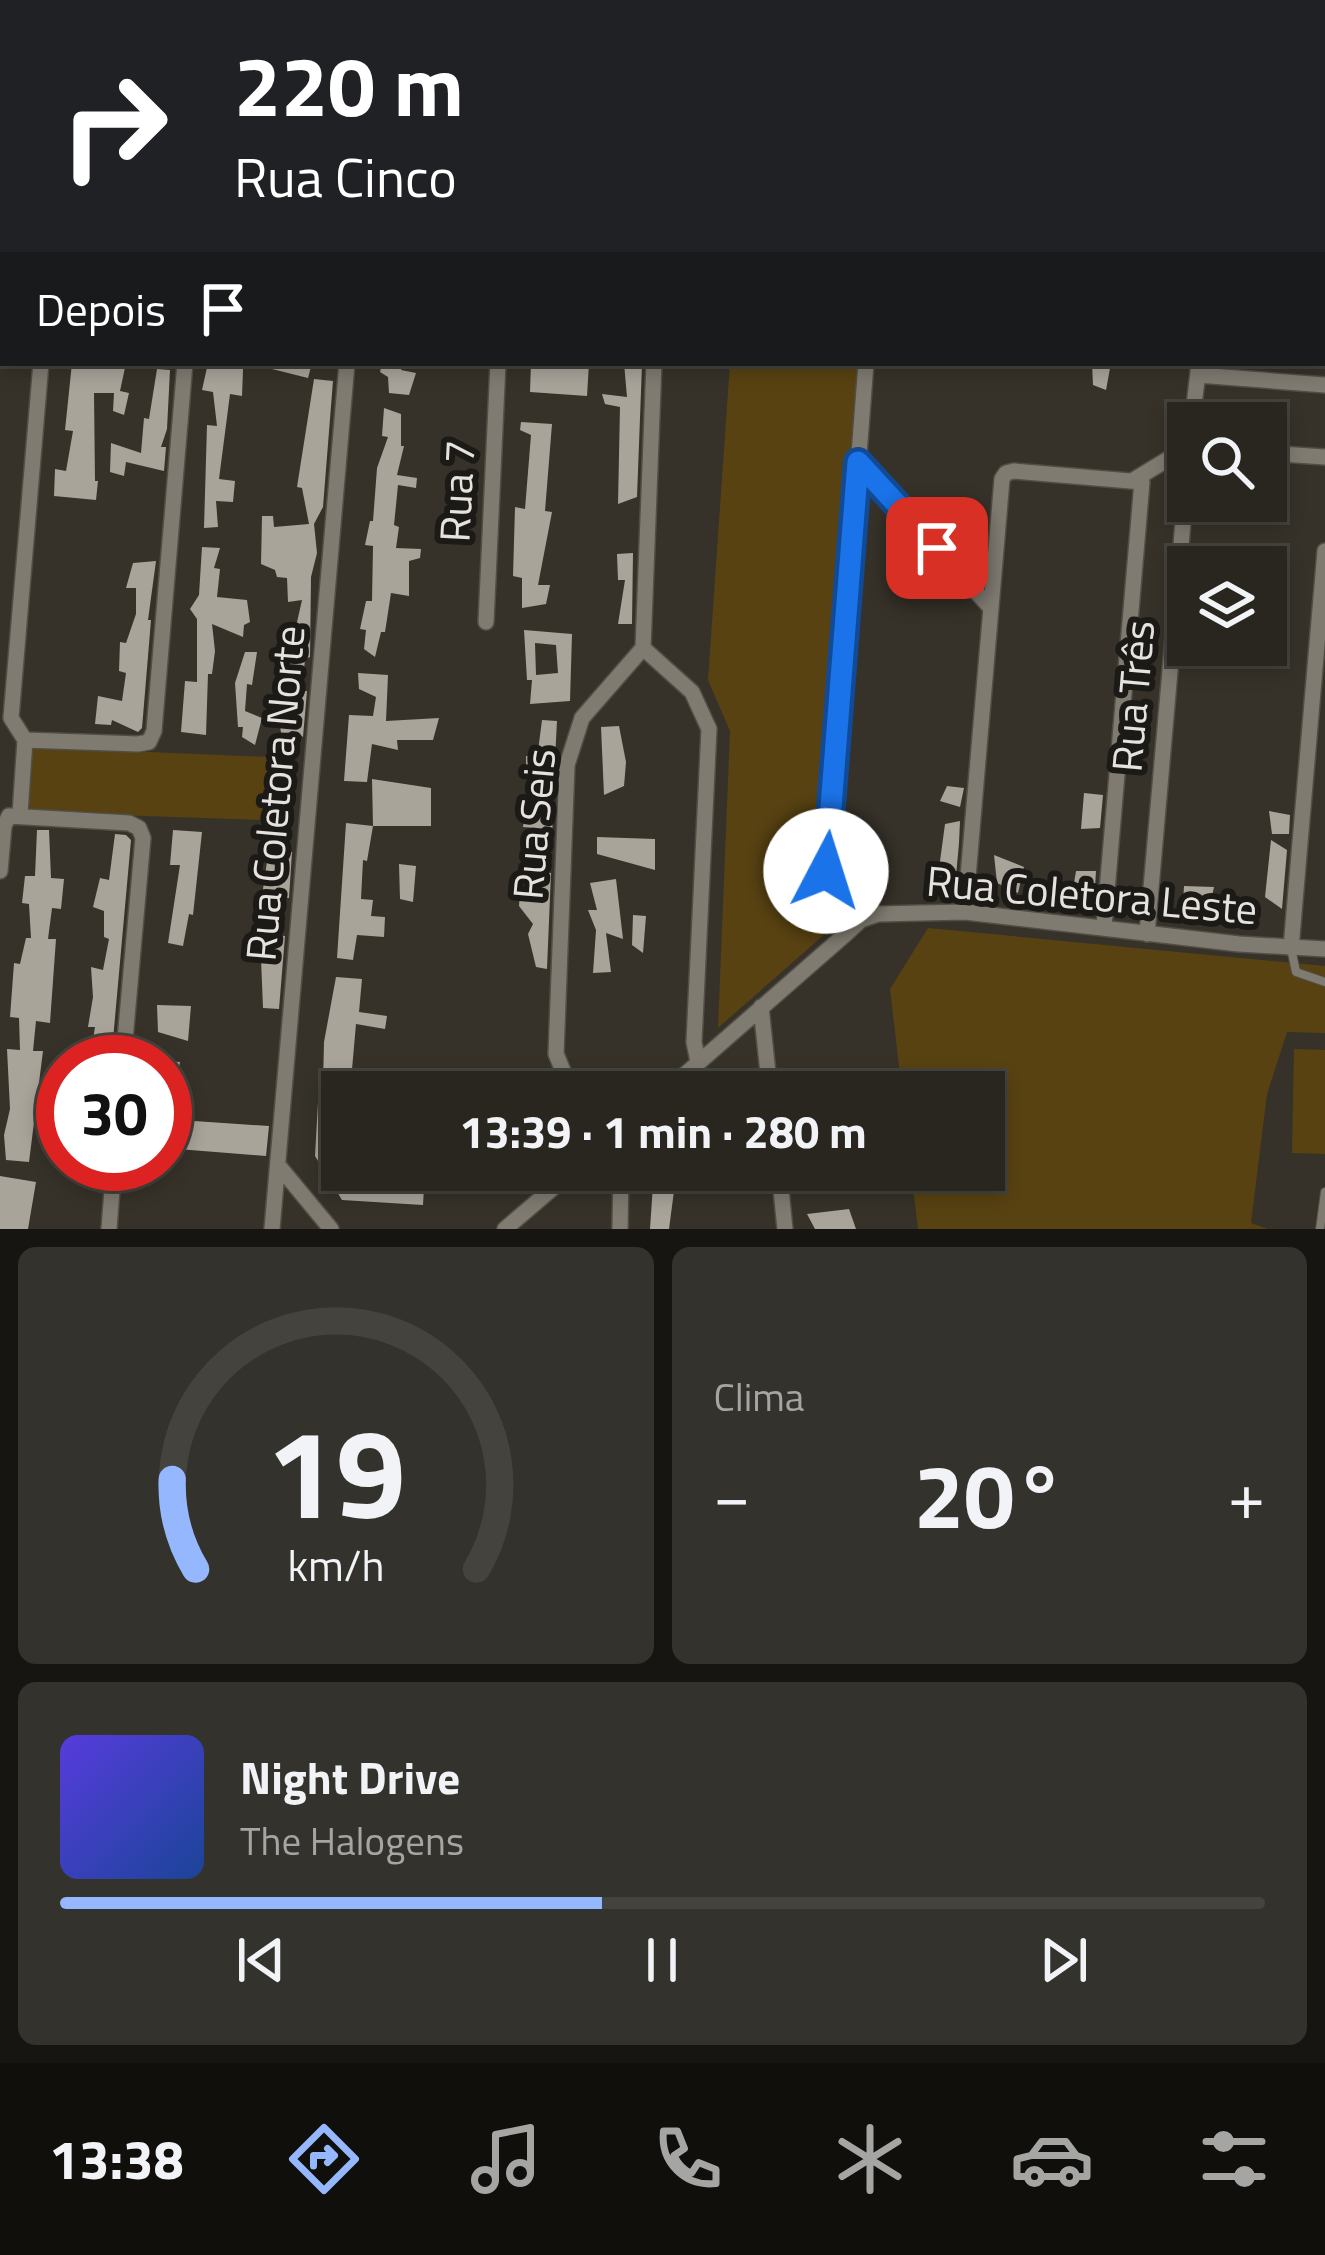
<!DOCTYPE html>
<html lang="pt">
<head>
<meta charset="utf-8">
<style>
  :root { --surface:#28261f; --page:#34322c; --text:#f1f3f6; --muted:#a5a5a4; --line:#44433d; --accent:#94b7fd }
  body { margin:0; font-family:"Titillium Web",sans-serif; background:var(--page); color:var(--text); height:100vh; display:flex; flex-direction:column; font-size:45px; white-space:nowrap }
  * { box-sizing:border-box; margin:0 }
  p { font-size:39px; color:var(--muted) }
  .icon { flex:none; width:66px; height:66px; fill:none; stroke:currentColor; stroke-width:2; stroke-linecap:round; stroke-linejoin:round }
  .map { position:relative; height:1229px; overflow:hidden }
  .drawer { display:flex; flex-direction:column; gap:18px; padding:18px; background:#161511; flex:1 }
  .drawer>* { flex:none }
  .top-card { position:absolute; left:0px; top:0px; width:1326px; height:366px; box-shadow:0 6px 18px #0003,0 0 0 3px var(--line); background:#202124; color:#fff; overflow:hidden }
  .buttons { position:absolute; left:1167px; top:402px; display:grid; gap:24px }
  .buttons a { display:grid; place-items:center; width:120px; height:120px; border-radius:0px; background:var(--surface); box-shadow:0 6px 18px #0003,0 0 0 3px var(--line); font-size:60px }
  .speed { position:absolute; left:36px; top:1035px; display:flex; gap:24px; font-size:60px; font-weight:700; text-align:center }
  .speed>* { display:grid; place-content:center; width:156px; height:156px; border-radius:50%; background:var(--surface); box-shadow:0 6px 18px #0003,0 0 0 3px var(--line); line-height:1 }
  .speed .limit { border:18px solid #d22; background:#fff; color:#111 }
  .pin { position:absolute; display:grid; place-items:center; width:102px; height:102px; color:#fff; margin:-51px; border-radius:24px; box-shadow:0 6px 18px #0006 }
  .me { position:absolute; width:132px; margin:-66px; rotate:5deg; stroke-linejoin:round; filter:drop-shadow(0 0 9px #0008) }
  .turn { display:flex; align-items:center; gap:42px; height:252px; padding:0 36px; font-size:54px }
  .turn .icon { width:156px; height:156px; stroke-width:2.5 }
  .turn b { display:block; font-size:84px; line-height:102px }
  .then { display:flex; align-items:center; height:114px; padding:0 36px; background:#0003; gap:24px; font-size:45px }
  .big { font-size:90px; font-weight:700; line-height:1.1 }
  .drawer .tile { flex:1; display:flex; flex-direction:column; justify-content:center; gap:18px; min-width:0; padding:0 42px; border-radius:18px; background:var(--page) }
  .drawer .dial { align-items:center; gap:0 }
  .dial svg { height:312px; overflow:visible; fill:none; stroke:var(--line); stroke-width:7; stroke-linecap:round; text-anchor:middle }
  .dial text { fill:var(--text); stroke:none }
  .song { display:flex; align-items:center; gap:36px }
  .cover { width:144px; height:144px; border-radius:18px; background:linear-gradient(135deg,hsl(250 70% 55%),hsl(220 70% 35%)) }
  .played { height:12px; border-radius:6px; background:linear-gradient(90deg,var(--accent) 45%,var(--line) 45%) }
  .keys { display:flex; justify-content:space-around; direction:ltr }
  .heat { display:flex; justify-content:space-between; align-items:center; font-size:66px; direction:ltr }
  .drawer .tiles { flex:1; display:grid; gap:18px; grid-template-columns:1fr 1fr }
  .tile:last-child { grid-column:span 2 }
  .trip { position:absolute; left:321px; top:1071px; width:684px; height:120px; border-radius:0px; background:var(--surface); box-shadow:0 6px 18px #0003,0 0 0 3px var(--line); font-weight:700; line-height:120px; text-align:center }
  .tab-bar { display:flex; height:192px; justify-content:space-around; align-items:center; background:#100f0c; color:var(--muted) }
  .tab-bar .icon { width:84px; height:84px }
  .tab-bar .current { color:var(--accent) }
  .tab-bar b { font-size:54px; color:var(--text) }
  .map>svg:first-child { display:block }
</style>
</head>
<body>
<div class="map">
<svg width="1325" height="1229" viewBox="0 0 1325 1229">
  <rect width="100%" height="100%" fill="#363229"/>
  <!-- green -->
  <path fill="#584212" d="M730,363h137l-49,520 16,43 -116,102 12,-297 -22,-51z
    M28,747l267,11 -5,63 -266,-9z
    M928,928l397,38v67l-38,-1 -20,62 -16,129 17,6h-350l-7,-59h73v-78h-82l-12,-103z
    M1294,1049l31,1v104l-33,-1z"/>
  <!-- building -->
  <path fill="#a9a49a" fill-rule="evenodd" d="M72,363h54l-6,28 9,2 -5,22 -11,-4 1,-18h-20l1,88h3l-2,19 -42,-4 1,-27 11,2 7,-40 -8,-1z
    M208,363h35v7l-1,26 -12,-2 -11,85 16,2 -2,21 -17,-1 2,26 -14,1 3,-103 10,1 -4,-34 -11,-2z
    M264,363h48l-4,15 -44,-11z
    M382,363h21l-2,7 15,3 -7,22 -20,-2 -1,-16 -8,-5z
    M531,363h58l-2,33 -57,-4z
    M624,363l18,2 -5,132 -19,7 2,-97 -15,-3 -3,-10 25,3z
    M1092,363h19l-5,27 -13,-5z
    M157,369l13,1 -3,59 -6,18h5l-2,24 -38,-9 -2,14 -14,-4 1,-29 30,10 3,-35 5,1z
    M314,379l19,2 -10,126 -9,17 3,29 -6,24 -1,80 -5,2 -3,32h5l-4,46 -6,-5 -16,1 -4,-29 4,-16 6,1 4,-34 -5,-26 9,2 7,-31 -14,2 -1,-24 -10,-1 -2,-7 -14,-6 1,-48h11l1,11 35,-3 -7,-36 -5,-1z
    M384,408l17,6v32h3l-7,29 20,3 -1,10 -18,-3 -4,40 5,2 -3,21 25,1 -1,9 -11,3v35l-18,-3 -6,39h-4l-6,25 -11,-8 2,-19 -6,-1 6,-28h6l1,-55 -8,-1 5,-24h3l4,-53 11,-31 -6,-1z
    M521,422l31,2 -7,87 7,1 -14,73h12l-4,19 -24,4v-30l-9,-2 2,-69 10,2 6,-74 -11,-5z
    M202,547l18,1 -6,20 6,1 -3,28 30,3 3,22 -6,3 -1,12 -31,-13 3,27 -3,23h-4l-2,61 -25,-3 4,-51 12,1v-63l-7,-10 9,-14z
    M633,553l-1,71h-14l7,-44h-7l-1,-26z
    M156,561l-8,59h3l-9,108 -4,4 -26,-12 -1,5 -16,-1 3,-28 24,5 4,-28 -7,-2 1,-29 6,1 10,-29v-26h-10l7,-25z
    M524,630l48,4 -2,67 -40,3 2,-24h-5zM535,643l21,2 2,28 -22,2z
    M245,652h12l-5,33 -5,-1 -2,27 17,7 -7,27 -13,-8 1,-10h-5l-3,-44z
    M358,673l30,2 -2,46 53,-3 -6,22h-36l1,10 -26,-6 -5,38 -23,-1 5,-66 24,1 3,-19 -17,-8z
    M542,720l15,1 -2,38 -17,-8z
    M619,726l7,36 -2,24 -20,9 -3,-68z
    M526,756h13l2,24 -15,-3z
    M372,779l59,9v38h-58z
    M947,786l17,2 -4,19 -20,-6z
    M1084,793l19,2 -3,33 -19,1z
    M538,794l16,2 -3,58 -19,-3 4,-23 -13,-1 2,-13 15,1z
    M1269,811l21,4 -1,19h-17z
    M960,821l-1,22 -5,55 -18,-7 9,-67z
    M346,823l27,3 -6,35 -4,-1 -2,39 12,1 -2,16 14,1 -1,20 -27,-2 -4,25 -16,-2z
    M37,830h12l2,48 13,1 -3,30 -9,-1 -4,31h8l-6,84 -14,-2 -3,30h10l-14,111 -23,-2 -2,-25 6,-26 -3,-60 13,1 -1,-32 -9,-1 4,-54 6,1 6,-26h5l-2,-34 -7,-1 3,-27h10z
    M173,830l29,2 -9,83 -4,-1 -6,32 -15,-3 12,-78h-10z
    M115,834l11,1 5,5 -20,222h-14v-11l-6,1 4,-25h-7l5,-30 -2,-30 12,3 6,-31 -5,-2v-26l-11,-4 7,-29 9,2z
    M597,837l58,2v31l-58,-16z
    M1271,840l16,10 -5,59 -17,-12z
    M269,848l23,4 -3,46 -27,-2z
    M994,855l30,12 -6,26 -21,-10z
    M399,864l17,2 -3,36 -13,-3z
    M522,867l29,6 -4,96 -11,-2 -8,-33 5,-10 -14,-18z
    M1076,871h20l-2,33 -50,1 2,-10h26z
    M616,879l7,60 -17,-6 5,39 -18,1 3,-43 -8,-20h9l-7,-27z
    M1184,886l30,1 -5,23 -26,-6z
    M633,915l13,1 -3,37 -11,-8z
    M260,934l25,2 -6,73 -16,-1z
    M336,977l26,2 -3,33 28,4 -2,13 -29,-5 -6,68h-8v78h83l-2,35 -81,-5 -27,-44 4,-72h4l1,-42z
    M157,1005l34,1 -3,35 -30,-9z
    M165,1061l15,1 -6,30 -9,-1z
    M825,1075l9,17h-31l-3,-10z
    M63,1110v28l-13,2 2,-29z
    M165,1119l104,7 -3,30 -101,-8z
    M654,1170h19l-1,10 9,2 -1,10 -6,-1 -5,38h-19z
    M823,1170h29l4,13 -25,10z
    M0,1176l36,6 -8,47h-28z
    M849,1209l7,20h-41l-8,-15z"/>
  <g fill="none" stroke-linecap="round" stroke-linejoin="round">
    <defs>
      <path id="service" d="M1291,948l5,24 29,10
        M1320,1229l5,-37"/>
      <path id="minor" d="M144,3v-3
        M294,3v-3
        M669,3v-3
        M898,3v-3
        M1044,3v-3
        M1179,3v-3
        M1229,3v-3
        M0,237l3,5
        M1198,375l127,10
        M1192,423l7,-60
        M1266,453l59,4
        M858,462l131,144
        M1132,481l56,-34
        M486,622l12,-259
        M643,648l49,44 17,37 -15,313 4,20
        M25,740l113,4 11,-2 5,-11 31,-368
        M25,740l-14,-22 30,-355
        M20,814l5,-74
        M0,871l4,-45 5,-10 120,7 10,5 4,10 -20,224
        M827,871l39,-508
        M965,912l37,-433 4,-6 8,-2 128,11 -38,444
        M1147,934l41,-469
        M1291,948l34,-397
        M761,1007l9,85
        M577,1092l-11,-14 -10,-24 11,-289 15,-47 61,-70 11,-285
        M665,1092l183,-160 13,-12 17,-6 87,-2 274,32 86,5
        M278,1165l53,64
        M779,1170l6,59
        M109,1229l5,-65
        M272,1229l75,-866
        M505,1229l69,-59
        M620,1229l1,-59"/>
      <path id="tertiary" d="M470,3v-3
        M513,3v-3
        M0,269l3,-3"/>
    </defs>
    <!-- service casing -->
    <use href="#service" stroke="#514e47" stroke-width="10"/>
    <!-- minor casing -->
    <use href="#minor" stroke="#514e47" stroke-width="18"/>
    <!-- tertiary casing -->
    <use href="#tertiary" stroke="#514e47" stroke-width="21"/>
    <!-- service -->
    <use href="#service" stroke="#807b71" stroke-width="8"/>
    <!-- minor -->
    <use href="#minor" stroke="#807b71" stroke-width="15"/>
    <!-- tertiary -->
    <use href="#tertiary" stroke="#807b71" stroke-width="18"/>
  </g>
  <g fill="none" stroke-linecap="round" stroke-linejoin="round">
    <defs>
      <path id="route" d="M826,871l32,-409 79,86"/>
    </defs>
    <!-- route casing -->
    <use href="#route" stroke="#114b97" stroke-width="30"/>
    <!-- route -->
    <use href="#route" stroke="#1a73e8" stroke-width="21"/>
  </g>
  <g text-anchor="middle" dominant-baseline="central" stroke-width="12" stroke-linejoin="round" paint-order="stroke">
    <!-- street labels -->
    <g font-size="42" fill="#e6e3de" stroke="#1c1a16">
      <text transform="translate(456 491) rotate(-87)">Rua 7</text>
      <text transform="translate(1132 696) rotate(-85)">Rua Três</text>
      <text transform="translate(274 793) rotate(-85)">Rua Coletora Norte</text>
      <text transform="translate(533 824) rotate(-85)">Rua Seis</text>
      <text transform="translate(1092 894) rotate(5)">Rua Coletora Leste</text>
    </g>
  </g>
</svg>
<div class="buttons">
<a><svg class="icon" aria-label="search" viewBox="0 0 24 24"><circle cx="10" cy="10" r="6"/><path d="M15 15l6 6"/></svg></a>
<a><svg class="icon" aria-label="layers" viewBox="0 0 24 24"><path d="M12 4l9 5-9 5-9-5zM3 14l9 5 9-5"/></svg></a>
</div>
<div class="speed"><div class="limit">30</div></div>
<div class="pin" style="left:937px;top:548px;background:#d93025"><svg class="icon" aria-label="arrive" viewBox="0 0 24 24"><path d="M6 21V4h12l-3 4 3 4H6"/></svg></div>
<svg class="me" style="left:826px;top:871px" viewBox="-20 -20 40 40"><circle r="19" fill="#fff"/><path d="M0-13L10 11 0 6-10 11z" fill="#1a73e8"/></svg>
<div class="trip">13:39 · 1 min · 280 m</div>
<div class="top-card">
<div class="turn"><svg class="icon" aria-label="right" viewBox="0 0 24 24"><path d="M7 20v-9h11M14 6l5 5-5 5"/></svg><div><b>220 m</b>Rua Cinco</div></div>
<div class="then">Depois<svg class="icon" aria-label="arrive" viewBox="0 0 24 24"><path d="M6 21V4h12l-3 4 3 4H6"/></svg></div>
</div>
</div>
<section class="drawer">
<div class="tiles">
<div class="tile dial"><svg viewBox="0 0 100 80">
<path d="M14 69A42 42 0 1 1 86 69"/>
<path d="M14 69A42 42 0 0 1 8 46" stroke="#94b7fd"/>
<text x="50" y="56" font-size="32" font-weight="700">19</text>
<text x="50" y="72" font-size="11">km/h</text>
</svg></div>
<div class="tile"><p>Clima</p>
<div class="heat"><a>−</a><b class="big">20°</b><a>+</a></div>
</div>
<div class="tile">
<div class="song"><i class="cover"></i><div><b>Night Drive</b><p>The Halogens</p></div></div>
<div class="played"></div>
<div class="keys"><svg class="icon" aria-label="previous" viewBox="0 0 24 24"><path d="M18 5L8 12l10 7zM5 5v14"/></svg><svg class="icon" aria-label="pause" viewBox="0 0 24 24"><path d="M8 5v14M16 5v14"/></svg><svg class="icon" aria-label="next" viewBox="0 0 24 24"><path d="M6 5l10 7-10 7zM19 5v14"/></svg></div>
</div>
</div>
</section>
<nav class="tab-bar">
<b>13:38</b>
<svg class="icon current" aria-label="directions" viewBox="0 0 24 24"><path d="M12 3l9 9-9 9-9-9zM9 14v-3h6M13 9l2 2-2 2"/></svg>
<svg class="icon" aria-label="music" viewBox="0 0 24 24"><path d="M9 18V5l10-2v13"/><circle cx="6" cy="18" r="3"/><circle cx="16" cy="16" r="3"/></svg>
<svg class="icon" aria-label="phone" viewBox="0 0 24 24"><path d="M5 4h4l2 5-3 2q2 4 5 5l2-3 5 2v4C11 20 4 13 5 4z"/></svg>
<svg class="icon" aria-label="climate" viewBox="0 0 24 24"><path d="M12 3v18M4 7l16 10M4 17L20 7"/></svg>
<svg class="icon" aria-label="car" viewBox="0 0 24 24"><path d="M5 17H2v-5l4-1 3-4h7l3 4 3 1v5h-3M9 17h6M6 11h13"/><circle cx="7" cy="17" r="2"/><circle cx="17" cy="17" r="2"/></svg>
<svg class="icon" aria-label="filters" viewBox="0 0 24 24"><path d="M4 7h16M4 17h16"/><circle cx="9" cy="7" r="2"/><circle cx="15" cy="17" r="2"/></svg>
</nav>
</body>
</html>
